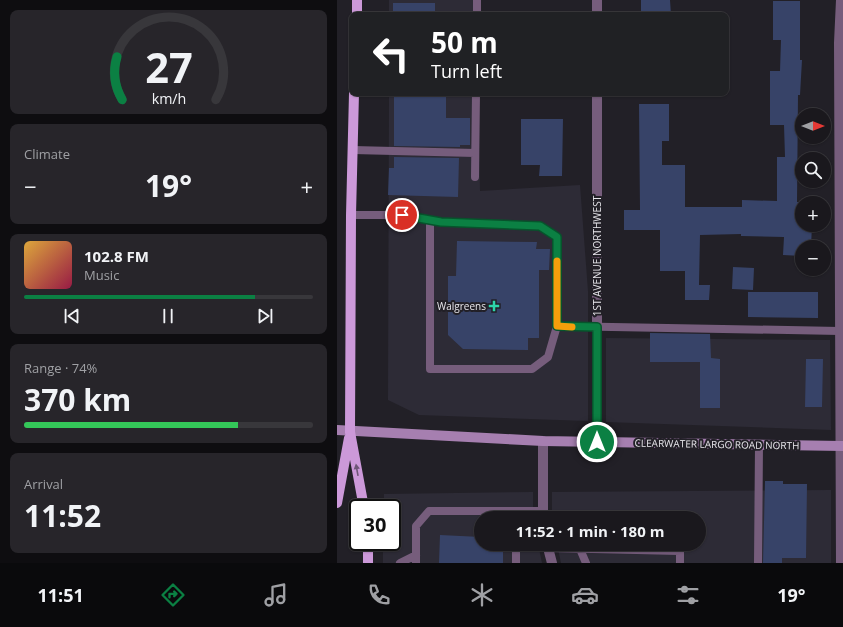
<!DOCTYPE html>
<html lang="en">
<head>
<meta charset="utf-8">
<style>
  :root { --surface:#1a181d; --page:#27252a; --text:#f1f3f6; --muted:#9fa0a4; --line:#38373b; --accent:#0b8043 }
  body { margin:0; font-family:"Open Sans",sans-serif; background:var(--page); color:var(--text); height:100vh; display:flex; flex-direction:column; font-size:15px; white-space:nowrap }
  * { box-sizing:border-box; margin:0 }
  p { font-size:13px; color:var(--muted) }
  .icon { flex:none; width:22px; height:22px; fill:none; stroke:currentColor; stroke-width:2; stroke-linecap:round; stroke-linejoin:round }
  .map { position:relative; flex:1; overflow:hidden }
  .sheet { display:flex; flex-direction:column; gap:10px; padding:10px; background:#0e0d10; width:337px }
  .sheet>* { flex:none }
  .guide { position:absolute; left:12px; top:12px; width:380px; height:84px; border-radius:8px; box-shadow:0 1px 3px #0004,0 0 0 1px var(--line); background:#202124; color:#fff; overflow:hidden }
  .needle { width:26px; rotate:90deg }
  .buttons { position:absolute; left:458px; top:108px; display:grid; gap:8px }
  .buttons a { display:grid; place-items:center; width:36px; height:36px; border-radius:50%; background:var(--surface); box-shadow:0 1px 3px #0004,0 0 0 1px var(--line); font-size:20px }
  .speed { position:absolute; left:12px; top:499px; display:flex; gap:8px; font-size:20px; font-weight:700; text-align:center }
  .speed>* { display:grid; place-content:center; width:52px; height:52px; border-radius:50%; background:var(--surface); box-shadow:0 1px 3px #0004,0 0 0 1px var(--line); line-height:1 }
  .speed .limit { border:2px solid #111; border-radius:6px; background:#fff; color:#111 }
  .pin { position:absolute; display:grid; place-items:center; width:34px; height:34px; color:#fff; margin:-17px; border:2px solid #fff; border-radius:50%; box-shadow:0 1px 4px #0007 }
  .me { position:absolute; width:44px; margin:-22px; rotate:0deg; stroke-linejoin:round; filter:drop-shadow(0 0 3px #0008) }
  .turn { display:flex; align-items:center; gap:14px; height:84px; padding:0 16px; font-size:18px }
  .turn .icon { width:52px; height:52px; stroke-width:2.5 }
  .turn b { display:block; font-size:28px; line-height:34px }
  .big { font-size:30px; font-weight:700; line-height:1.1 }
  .sheet .card { flex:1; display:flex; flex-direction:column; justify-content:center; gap:6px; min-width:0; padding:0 14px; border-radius:8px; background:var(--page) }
  .sheet .dial { align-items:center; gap:0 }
  .dial svg { height:104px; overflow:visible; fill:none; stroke:var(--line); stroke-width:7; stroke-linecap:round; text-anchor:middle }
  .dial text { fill:var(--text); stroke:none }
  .song { display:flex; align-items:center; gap:12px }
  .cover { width:48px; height:48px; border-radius:6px; background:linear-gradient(135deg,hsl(40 70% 55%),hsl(340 70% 35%)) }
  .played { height:4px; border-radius:2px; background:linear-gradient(90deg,var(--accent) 80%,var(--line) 80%) }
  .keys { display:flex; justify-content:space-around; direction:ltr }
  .heat { display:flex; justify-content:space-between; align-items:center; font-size:22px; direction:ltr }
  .charge { height:6px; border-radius:3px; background:linear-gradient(90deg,#34c759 74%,var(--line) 0) }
  .trip { position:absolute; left:137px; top:511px; width:232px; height:40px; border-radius:20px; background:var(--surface); box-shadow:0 1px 3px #0004,0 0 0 1px var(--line); font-weight:700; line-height:40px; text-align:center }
  .dock { display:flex; height:64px; justify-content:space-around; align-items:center; background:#0a0a0c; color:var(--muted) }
  .dock .icon { width:28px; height:28px }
  .dock .selected { color:var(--accent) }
  .dock b { font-size:18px; color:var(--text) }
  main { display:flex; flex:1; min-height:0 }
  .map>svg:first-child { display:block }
</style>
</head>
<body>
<main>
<section class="sheet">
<div class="card dial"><svg viewBox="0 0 100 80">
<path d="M14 69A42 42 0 1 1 86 69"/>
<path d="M14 69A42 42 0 0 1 10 36" stroke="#0b8043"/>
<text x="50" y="56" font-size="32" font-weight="700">27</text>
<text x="50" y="72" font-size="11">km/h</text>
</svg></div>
<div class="card"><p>Climate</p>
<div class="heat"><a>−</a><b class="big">19°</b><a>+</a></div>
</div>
<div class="card">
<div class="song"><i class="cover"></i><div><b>102.8 FM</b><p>Music</p></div></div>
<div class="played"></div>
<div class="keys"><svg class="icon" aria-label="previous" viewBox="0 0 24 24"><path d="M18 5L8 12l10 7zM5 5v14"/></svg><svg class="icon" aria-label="pause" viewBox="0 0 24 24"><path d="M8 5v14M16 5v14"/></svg><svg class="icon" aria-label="next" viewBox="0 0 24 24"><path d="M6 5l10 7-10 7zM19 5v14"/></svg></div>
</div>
<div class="card"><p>Range · 74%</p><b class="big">370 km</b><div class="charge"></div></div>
<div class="card"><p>Arrival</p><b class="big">11:52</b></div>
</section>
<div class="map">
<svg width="506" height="563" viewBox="0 0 506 563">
  <rect width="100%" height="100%" fill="#222027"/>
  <!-- built -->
  <path fill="#2d2b36" d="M52,0h87v15h-87z
    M52,93h89l2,98 100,-6 8,106v130l-169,-6 -31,-15z
    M269,338l224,2 1,90 -225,-8z
    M494,490v73h-270l-4,-19h142v-26h-147v-26z
    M196,492v26h-52v26h57l4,19h-159v-21h9v-34h-8v-14z"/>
  <!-- building -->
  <path fill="#374368" d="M304,0h29l1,15h-30z
    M436,1h27v59h2l-2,35h-2l-1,107h16l-11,1v22h10l-1,22h-9v9l-19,-1 1,-18 -43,-1v-2l-41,1 -1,50h11l-1,15h-24v-29h-25v-41h-36v-20h16l-1,-106h30v37h-7v24h23v42h57v-7l35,1v-44h8l-1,-32h-14v-54h10l1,-31h-8z
    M56,3h42v12h-42z
    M57,93h52v25h24v27h-10v2l-66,-1z
    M184,119h42l-1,57h-23l1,-11h-19z
    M57,157l65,1 -1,39 -70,-2 1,-27h5z
    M120,241l80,1 -1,7h14l-1,21h-10v68h-11v12l-65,-1 -15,-14v-59h8z
    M396,267l21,1 -1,22 -21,-1z
    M411,292h70v26l-70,-1z
    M313,333l60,1 1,24 9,1v49h-20v-46h-50z
    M469,359h17l-1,48h-17z
    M428,481h18v3h24l-1,74h-24v5h-19z
    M103,535l41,2v7h22v19h-64z"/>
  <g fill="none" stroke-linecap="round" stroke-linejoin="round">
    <!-- service -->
    <path stroke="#765d7c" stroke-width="8" d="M140,15v-15
      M16,150l122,3
      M138,177l1,-84
      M14,215h51l39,7 99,4 17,11v89l283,5
      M93,220v149h102l16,-12 9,-31
      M179,544v19
      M211,548l132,3v12
      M243,549l6,14
      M63,563l16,-8
      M79,563v-37l13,-15h113
      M421,563l1,-118"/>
    <!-- minor -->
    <path stroke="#765d7c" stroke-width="10" d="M260,15v-15
      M206,441v77
      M260,442v-349
      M210,544l5,19
      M504,563l-2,-520 2,-43"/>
    <!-- secondary -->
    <path stroke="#a67fb0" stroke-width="10" d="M0,430l206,11 300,5"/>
    <!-- primary -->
    <path stroke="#cc99d9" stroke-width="10" d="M20,15v-15
      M17,93l-3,122 -1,217 14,76
      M0,503l12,-65
      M31,563v-21"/>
  </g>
  <!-- one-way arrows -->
  <defs><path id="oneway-solid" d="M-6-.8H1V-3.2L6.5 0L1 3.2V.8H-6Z"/></defs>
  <use fill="#6e5677" href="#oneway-solid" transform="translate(20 470) rotate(-100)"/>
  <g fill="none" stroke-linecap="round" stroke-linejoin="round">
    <defs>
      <path id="route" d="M65,215l39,7 99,4 17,11v89l40,1v115"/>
    </defs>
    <!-- route casing -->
    <use href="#route" stroke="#07532c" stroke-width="10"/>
    <!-- route -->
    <use href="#route" stroke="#0b8043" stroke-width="7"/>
    <!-- slow -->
    <path stroke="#f59e0b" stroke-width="7" d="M220,261v65l15,1"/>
  </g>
  <!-- markers -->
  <path fill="#2dd4ab" stroke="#222027" stroke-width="1.5" d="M155 300h4v4h4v4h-4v4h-4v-4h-4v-4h4z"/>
  <g text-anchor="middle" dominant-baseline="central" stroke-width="4" stroke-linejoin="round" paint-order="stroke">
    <!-- street labels -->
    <g font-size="10" fill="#e8e7ec" stroke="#222027">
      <text transform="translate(260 256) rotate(-90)">1ST AVENUE NORTHWEST</text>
      <text transform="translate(380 444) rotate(1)">CLEARWATER LARGO ROAD NORTH</text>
    </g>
    <!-- poi labels -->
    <g font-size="10" fill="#e8e7ec" stroke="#222027" text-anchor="end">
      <text x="149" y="306">Walgreens</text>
    </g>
  </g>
</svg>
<div class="buttons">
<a><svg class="needle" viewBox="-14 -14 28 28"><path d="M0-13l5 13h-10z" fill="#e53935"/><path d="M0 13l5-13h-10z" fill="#9fa0a4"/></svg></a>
<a><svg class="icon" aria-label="search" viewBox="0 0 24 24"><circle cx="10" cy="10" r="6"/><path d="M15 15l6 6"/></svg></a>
<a>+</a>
<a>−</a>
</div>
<div class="speed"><div class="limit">30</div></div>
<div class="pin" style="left:65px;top:215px;background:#d93025"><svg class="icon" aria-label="arrive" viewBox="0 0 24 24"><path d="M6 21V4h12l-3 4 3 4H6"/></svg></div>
<svg class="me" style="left:260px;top:442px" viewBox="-20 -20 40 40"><circle r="17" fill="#0b8043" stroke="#fff" stroke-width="3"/><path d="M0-11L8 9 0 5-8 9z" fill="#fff"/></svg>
<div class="trip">11:52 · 1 min · 180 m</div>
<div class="guide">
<div class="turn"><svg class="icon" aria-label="left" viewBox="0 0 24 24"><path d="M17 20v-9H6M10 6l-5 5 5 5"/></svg><div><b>50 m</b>Turn left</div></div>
</div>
</div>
</main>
<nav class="dock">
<b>11:51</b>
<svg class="icon selected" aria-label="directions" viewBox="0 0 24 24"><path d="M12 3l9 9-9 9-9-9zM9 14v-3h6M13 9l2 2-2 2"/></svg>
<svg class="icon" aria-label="music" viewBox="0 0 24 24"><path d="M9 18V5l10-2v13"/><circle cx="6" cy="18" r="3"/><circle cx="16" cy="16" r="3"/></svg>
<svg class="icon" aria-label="phone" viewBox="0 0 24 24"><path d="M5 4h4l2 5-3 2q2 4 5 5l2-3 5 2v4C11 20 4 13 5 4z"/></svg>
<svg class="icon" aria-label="climate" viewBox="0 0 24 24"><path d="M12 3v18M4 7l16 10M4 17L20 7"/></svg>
<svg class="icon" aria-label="car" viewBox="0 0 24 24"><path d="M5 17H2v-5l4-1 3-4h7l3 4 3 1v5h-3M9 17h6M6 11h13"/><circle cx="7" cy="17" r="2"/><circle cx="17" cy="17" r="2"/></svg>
<svg class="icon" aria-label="filters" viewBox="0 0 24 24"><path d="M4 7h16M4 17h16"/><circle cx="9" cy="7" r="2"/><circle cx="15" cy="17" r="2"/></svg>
<b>19°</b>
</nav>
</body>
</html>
